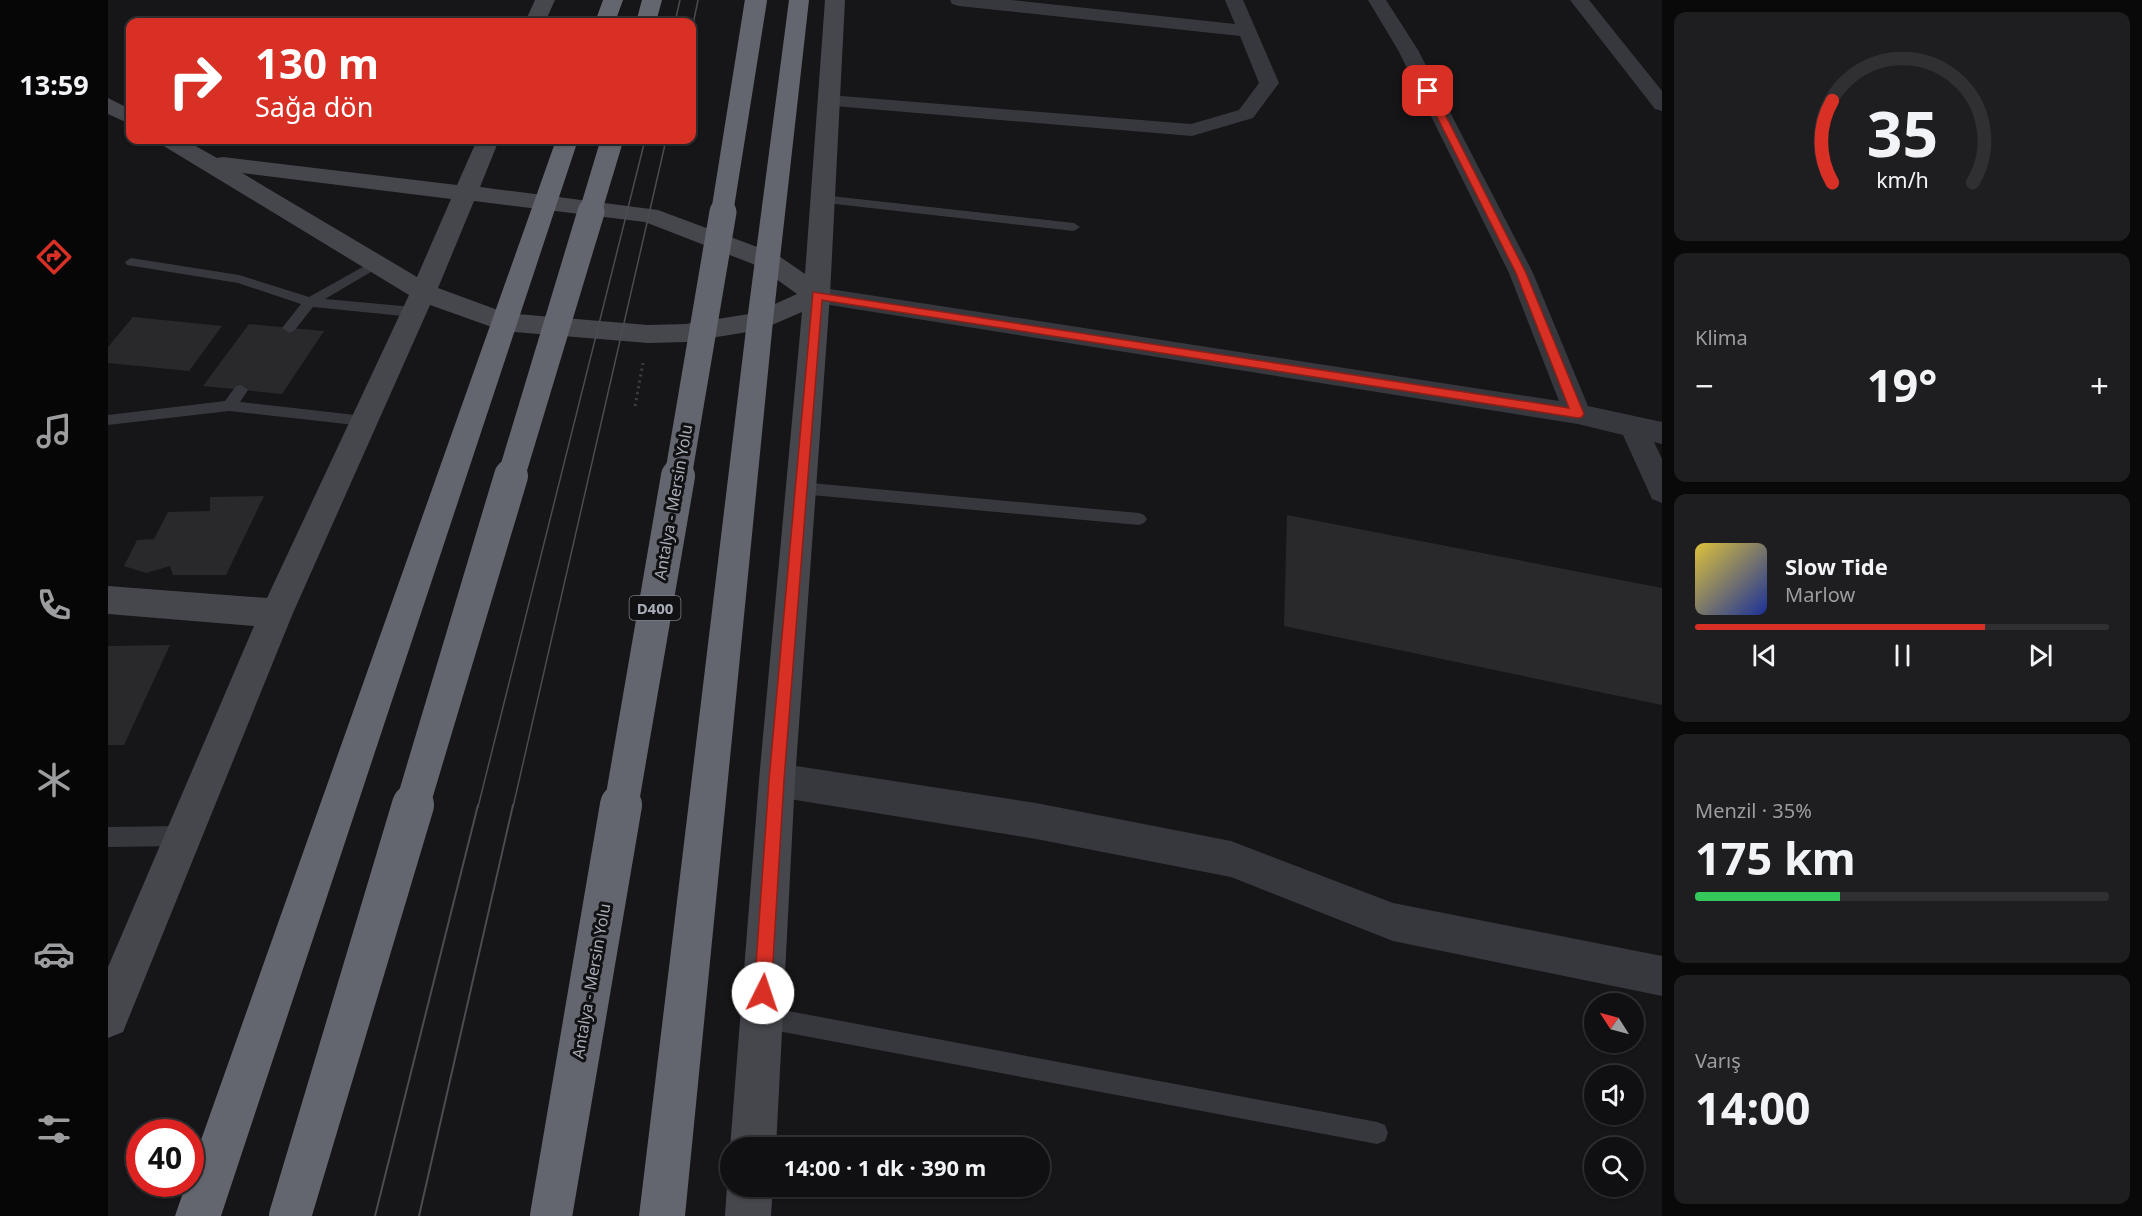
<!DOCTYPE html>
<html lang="tr">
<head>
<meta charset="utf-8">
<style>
  :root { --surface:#101012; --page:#1e1e20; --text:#f1f3f6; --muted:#9c9d9f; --line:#303032; --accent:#d93025 }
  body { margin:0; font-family:"Noto Sans",sans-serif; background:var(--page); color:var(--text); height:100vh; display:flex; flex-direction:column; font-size:22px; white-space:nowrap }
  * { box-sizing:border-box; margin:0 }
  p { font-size:20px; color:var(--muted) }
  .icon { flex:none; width:33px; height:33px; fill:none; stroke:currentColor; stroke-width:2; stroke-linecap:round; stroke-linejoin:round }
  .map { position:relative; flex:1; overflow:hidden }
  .side { display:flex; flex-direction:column; gap:12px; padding:12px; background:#09090a; width:480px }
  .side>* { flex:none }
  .hud { position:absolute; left:18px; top:18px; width:570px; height:126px; border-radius:12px; box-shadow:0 2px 4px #0004,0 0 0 2px var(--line); background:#d93025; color:#fff; overflow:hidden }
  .needle { width:39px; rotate:306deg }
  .buttons { position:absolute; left:1476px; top:993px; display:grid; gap:12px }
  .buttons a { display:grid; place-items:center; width:60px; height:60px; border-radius:50%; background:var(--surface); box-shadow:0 2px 4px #0004,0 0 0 2px var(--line); font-size:30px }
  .speed { position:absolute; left:18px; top:1119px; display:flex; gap:12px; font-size:30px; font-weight:700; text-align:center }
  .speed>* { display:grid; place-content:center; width:78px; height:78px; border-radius:50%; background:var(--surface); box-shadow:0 2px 4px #0004,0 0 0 2px var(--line); line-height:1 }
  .speed .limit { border:9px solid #d22; background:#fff; color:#111 }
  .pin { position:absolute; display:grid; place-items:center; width:51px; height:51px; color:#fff; margin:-26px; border-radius:12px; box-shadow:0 3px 9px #0006 }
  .me { position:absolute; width:66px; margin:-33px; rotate:4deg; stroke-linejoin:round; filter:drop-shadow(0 0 4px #0008) }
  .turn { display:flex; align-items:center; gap:21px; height:126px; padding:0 30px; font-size:27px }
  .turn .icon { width:78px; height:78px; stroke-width:2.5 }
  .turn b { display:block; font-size:42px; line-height:51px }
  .big { font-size:45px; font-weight:700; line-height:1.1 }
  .side .widget { flex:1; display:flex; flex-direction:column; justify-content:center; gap:9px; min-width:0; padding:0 21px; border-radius:12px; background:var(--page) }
  .side .dial { align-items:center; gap:0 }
  .dial svg { height:156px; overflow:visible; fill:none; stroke:var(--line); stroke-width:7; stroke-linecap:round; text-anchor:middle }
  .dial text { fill:var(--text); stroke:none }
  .song { display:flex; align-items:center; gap:18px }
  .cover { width:72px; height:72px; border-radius:9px; background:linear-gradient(135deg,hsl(50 70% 55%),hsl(230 70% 35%)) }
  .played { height:6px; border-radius:3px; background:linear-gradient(90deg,var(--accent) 70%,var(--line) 70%) }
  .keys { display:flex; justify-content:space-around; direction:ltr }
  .heat { display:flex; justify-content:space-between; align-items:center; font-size:33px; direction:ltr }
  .charge { height:9px; border-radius:4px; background:linear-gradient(90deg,#34c759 35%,var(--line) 0) }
  .trip { position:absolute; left:612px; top:1137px; width:330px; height:60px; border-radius:30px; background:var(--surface); box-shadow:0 2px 4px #0004,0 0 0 2px var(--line); font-weight:700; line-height:60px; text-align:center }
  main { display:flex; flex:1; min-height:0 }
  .tab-bar { display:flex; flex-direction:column; width:108px; justify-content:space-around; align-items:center; background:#060607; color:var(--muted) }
  .tab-bar .icon { width:42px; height:42px }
  .tab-bar .selected { color:var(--accent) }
  .tab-bar b { font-size:27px; color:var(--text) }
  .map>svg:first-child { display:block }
</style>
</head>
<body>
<main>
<nav class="tab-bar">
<b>13:59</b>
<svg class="icon selected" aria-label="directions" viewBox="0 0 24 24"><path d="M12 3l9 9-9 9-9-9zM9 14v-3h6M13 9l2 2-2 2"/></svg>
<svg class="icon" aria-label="music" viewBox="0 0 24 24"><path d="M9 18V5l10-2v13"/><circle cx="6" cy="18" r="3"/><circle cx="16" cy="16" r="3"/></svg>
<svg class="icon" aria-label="phone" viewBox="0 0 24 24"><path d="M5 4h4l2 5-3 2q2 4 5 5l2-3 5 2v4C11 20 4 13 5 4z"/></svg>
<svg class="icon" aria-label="climate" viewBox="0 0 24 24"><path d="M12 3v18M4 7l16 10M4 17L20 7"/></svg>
<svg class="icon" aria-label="car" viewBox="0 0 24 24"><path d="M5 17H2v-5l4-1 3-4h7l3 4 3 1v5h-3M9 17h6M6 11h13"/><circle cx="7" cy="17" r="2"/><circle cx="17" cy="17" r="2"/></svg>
<svg class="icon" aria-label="filters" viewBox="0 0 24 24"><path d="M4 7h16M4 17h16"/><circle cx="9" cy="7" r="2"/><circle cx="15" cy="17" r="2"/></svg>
</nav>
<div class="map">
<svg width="1554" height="1216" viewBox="0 0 1554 1216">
  <rect width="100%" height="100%" fill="#161618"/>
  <!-- building -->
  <path fill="#29292c" d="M25,317l89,9 -33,45 -81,-8v-16z
    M141,324l75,7 -42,63 -79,-8z
    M156,496l-38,79h-53l-3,-9 -24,7 -22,-7 13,-26 17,-1 14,-27 42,-1v-14z
    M1179,515l375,73v117l-378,-79z
    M62,645l-46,100h-16v-99z"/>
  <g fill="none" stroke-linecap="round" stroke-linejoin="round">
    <!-- path -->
    <path stroke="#3d3f44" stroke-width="3" stroke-dasharray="2 4" stroke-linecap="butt" d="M527,406l8,-43"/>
    <!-- lane -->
    <path fill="#37383d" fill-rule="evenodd" d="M714,195l252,28 6,4 -6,4 -256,-29v-6z
      M23,258l108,17 70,22 68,-38 6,4 -2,3 -56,33 88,8 7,5 -7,5 -100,-10 -19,24 -5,2 -7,-5 19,-24 -63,-21 -111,-18 -2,-3z
      M133,385l7,5 -8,12 124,14 7,5 -7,5 -135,-15 -121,14v-10l117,-14 11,-15z
      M692,482l339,31 5,2 3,4 -3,4 -5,2 -339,-31 -5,-2 -3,-4 3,-4z
      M75,826l7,3 3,7 -3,7 -7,3 -75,1v-20z
      M654,1006l615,116 8,3 3,8 -3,8 -8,3 -615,-116 -7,-4 -4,-7 4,-7z"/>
    <!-- street -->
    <path fill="#37383d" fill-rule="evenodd" d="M842,0h61l224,24 -10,-24h18l36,83 -26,35 -61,18 -370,-31 -3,-4 3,-4 7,-2 362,29 48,-14 20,-27 -19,-47 -281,-30 -7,-2z
      M1260,0h18l32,50 115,223 55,133 74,16v22l-8,-2 8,17v44l-10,-4 -29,-64 -45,-11 -761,-121 -9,-2 -3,-6 3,-6 9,-2 742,114 -50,-128 -111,-223z
      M1462,0h19l73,91v20l-7,-2z
      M669,763l259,40 195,38 162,62 269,53v40l-269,-55 -162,-64 -195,-38 -259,-42 -12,-5 -6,-12 6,-12z"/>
    <!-- secondary -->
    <path fill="#45474d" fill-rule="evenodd" d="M427,0h20l-10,22h-20z
      M717,0h20l-15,295 -35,485 -19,368h-46l29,-368 43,-468 -42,18 -74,12 -38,1 -145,-12 -73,-26 -137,308 -170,419 -15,6v-71l146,-341 -146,-12v-28l159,12 142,-303 -247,-150 -3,-5h26l32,18 6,-1 234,28 20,-45h22l-19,47 178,23 118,44 29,20zM134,173l209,26 -34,78zM366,201l171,21 113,44 39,28 -42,19 -69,11 -38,1 -142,-12 -68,-25z
      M0,98l22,11v15l-22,-10z
      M622,1178v8h43l-2,30h-46l2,-30z"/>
    <!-- highway -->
    <path fill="#63666e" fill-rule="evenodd" d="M495,0h20l-8,22h-20z
      M534,0h20l-6,22h-20z
      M681,0h20l-36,321 -88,895h-46l108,-895z
      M448,140h22l-357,1076h-46l11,-32h4v-13z"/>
    <!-- tram-far1 -->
    <path stroke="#4a4c52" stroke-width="1.5" d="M567,22l5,-22
      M584,29l6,-29
      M370,807l167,-667
      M405,807l153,-667"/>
    <!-- tram -->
    <path stroke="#4a4c52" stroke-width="2" d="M267,1216l103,-411
      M311,1216l94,-411"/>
    <!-- highway-bridge-far3 -->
    <path stroke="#63666e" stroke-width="22" d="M482,213l22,-73
      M614,213l34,-213"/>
    <!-- highway-bridge-far2 -->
    <path stroke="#63666e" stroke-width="27" d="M403,477l80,-265
      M570,477l45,-265"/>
    <!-- highway-bridge-far1 -->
    <path stroke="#63666e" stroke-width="34" d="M304,807l99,-331
      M513,807l57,-331"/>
    <!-- highway-bridge -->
    <path stroke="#63666e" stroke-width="42" d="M182,1216l123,-411
      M443,1216l70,-411"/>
  </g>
  <!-- route -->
  <path fill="#d93025" stroke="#8d1f18" stroke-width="1.5" d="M1320,88l5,3 93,182 58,141 -2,3 -4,1 -756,-118 -38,480 -13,213 -2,6 -6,3 -6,-3 -3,-6 15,-213 44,-488 756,116 -53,-135 -92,-182z"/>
  <g text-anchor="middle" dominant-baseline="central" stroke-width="6" stroke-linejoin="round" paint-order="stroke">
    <!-- shield labels -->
    <rect fill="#111113" stroke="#7b7e86" stroke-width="1.5" x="521.5" y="596" width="51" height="24" rx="4.5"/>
    <g font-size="15" font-weight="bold" fill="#a8adb8">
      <text x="547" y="608">D400</text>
    </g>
    <!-- street labels -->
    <g font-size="16" fill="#a8adb8" stroke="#111113">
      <text transform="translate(565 502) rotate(-80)">Antalya - Mersin Yolu</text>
      <text transform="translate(483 981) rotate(-80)">Antalya - Mersin Yolu</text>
    </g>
  </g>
</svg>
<div class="buttons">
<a><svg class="needle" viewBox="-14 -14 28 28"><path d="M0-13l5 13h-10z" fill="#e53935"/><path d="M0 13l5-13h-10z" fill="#9c9d9f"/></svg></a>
<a><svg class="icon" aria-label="sound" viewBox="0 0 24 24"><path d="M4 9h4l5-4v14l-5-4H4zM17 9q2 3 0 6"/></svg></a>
<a><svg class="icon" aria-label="search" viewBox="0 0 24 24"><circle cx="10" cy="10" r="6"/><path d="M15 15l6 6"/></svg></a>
</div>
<div class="speed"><div class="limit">40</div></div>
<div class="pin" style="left:1320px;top:91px;background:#d93025"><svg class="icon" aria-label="arrive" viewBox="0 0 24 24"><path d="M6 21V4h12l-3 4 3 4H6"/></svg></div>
<svg class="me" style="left:655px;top:993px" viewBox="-20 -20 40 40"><circle r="19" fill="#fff"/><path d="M0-13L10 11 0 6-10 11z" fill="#d93025"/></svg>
<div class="trip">14:00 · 1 dk · 390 m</div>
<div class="hud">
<div class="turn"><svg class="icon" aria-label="right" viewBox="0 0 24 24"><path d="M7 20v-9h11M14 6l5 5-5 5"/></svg><div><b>130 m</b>Sağa dön</div></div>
</div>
</div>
<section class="side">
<div class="widget dial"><svg viewBox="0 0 100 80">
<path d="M14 69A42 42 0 1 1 86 69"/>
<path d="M14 69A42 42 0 0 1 14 27" stroke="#d93025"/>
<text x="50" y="56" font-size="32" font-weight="700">35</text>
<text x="50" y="72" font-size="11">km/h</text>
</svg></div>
<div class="widget"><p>Klima</p>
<div class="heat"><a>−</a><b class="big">19°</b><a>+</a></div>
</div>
<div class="widget">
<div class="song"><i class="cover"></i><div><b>Slow Tide</b><p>Marlow</p></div></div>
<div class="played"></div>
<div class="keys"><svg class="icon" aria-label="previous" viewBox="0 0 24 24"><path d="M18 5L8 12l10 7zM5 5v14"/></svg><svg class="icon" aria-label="pause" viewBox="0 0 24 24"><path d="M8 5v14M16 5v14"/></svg><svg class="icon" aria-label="next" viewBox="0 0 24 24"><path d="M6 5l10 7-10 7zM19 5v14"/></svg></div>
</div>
<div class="widget"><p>Menzil · 35%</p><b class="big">175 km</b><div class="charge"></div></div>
<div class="widget"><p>Varış</p><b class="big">14:00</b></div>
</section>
</main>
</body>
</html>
